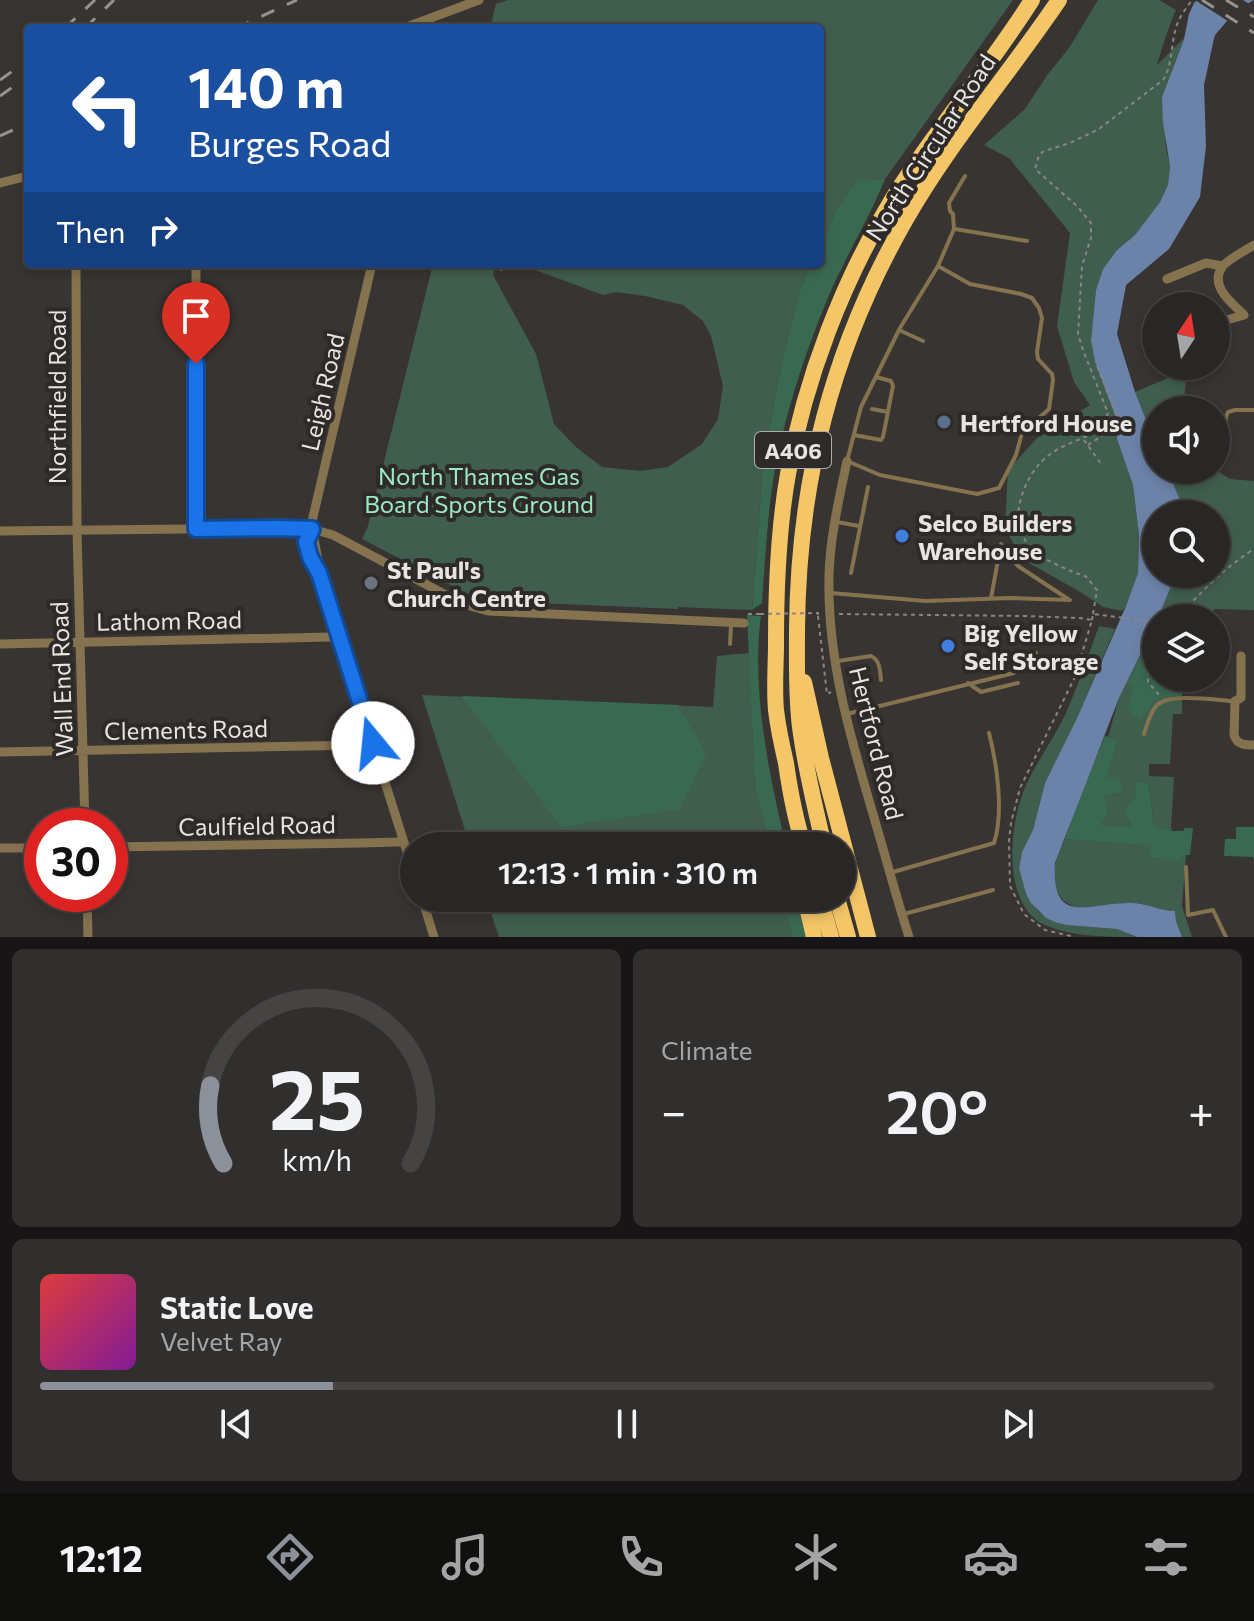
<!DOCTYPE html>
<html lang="en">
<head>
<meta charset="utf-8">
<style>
  :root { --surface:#292726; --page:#312f2e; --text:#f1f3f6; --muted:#a5a5a7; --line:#454443; --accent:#8c9099 }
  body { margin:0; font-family:Commissioner,sans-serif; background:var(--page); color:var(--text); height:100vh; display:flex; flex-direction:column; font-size:30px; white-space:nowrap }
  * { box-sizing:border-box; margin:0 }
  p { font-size:26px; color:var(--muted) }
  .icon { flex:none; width:44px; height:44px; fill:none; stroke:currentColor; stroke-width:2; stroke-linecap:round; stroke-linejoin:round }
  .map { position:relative; height:937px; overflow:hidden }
  .side { display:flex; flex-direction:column; gap:12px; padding:12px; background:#171515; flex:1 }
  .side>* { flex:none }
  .top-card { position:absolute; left:24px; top:24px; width:800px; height:244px; border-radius:8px; box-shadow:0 4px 12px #0003,0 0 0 2px var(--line); background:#1a4fa0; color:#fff; overflow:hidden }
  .needle { width:52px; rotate:12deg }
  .buttons { position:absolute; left:1142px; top:292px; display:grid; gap:16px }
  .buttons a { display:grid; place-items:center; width:88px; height:88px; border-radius:50%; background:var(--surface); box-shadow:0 4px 12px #0003,0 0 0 2px var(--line); font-size:40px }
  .speed { position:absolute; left:24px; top:808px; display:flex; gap:16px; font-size:40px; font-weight:700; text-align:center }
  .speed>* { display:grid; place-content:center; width:104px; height:104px; border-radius:50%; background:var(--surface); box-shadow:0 4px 12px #0003,0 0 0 2px var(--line); line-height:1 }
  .speed .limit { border:12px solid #d22; background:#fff; color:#111 }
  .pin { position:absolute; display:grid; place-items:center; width:68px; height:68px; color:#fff; margin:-82px -34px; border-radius:50% 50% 50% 0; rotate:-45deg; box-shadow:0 0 8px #0007 }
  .pin .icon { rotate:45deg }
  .me { position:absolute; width:88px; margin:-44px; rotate:343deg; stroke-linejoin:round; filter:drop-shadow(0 0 6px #0008) }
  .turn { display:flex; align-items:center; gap:28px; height:168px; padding:0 32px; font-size:36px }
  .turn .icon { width:104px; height:104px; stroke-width:2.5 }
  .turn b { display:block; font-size:56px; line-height:68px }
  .then { display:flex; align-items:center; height:76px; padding:0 32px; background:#0003; gap:16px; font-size:30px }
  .big { font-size:60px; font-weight:600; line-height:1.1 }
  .side .widget { flex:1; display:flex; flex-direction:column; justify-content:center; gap:12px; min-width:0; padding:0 28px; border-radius:12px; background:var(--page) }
  .side .dial { align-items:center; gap:0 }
  .dial svg { height:208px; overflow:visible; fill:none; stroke:var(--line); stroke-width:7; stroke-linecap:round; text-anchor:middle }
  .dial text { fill:var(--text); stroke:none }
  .song { display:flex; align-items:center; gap:24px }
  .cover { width:96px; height:96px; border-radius:12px; background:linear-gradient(135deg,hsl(0 70% 55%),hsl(290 70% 35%)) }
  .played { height:8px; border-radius:4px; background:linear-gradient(90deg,var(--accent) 25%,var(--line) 25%) }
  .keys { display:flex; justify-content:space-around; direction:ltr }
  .heat { display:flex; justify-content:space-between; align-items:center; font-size:44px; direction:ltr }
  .side .tiles { flex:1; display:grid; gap:12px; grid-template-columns:1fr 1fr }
  .widget:last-child { grid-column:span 2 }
  .trip { position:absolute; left:400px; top:832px; width:456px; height:80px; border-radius:40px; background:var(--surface); box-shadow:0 4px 12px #0003,0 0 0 2px var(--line); font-weight:600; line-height:80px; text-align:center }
  .menu { display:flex; height:128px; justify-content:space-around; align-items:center; background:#10100f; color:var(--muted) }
  .menu .icon { width:56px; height:56px }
  .menu .current { color:var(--accent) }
  .menu b { font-size:36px; color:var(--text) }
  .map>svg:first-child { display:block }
</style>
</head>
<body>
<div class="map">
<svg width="1254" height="937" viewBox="0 0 1254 937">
  <rect width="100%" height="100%" fill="#373432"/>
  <!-- green -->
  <path fill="#405e4e" d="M508,0h505l-128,179 -28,3 -20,27 -17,37v-218h-330l6,-24z
    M1098,0h61l17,10c-8,18 -14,38 -19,55l27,-27 -22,59 4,51 4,18 -2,19 -8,17 -12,16 -13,17 -17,14 -15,20 -7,21 -5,50 4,22 23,61 -1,16 16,46 6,50 -1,38 -12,33 -4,5 -19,-4 -21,-14 -60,-34 -17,-31 3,-58 29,-32 53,-33 -16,-23 -17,-56 13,-93 -61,-75 -25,-13 41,-36 23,-35 21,-26z
    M433,264h63l-3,11 43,79 18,70 22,23 26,20 38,4 28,-4 34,-23 16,-25 5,-33 -12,-50 -8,-15 -20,-16 -38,-9 -29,-4 -13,3 -84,-31h292l-10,23 -18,69 -20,106 -11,148 -74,-3v2l-185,-8 -25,-7 -106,-55 6,-13z
    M1187,370l-4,40h-27v35l-21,-53z
    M1167,470h49l14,9 24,2v129l-39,-1 -11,9h-46l18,-44h40v-60h-35z
    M1156,621v57h4l1,4h21v32h-9l-3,50h-21v12l25,1 -3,51 2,3 -19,-5 -5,-42 -12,-4 -2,17 -9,14 6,15 -33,-1 10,-14 -4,-15 16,-3 -13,-16 10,-37 -10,-3 11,-39z
    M1099,626l16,3 -38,89 -32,65 -12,47 -11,22 -3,16 7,26 12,17 8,7 20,7 51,4 20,8c-29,0 -70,0 -96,-14 -41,-24 -31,-106 -13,-142 12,-25 30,-48 41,-75 11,-26 20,-53 30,-80z
    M749,653l6,135 14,58h-299l-48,-151 291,12 4,-51z
    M1065,839l87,7v12l30,2 -2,-5h6l-4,51 10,31h-10l-6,-16 -1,-10c-15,0 -28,-8 -43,-8 -16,-1 -33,5 -50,4 -24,0 -32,-24 -26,-45 2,-8 6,-16 9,-23z
    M486,898h295l11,39h-293z"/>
  <!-- forest -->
  <path fill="#3a6952" d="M885,179c-17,42 -41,80 -58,121 -24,58 -44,120 -54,181 -6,41 -8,81 -11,122l-10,7 11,-148 20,-106 18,-69 10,-23h9v-18l17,-37 20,-28z
    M747,615l14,1c-10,74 8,158 25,230h-17l-14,-58z
    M1154,628h2v50h4l1,4h21v18l-27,-1 -15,22 -12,-10 5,-23 -5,-5z
    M462,696l216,9 28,49 -26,55 -119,18z
    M1105,736l13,4 -10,37 14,4 -1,12 -16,3 4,15 -9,14 32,1 -7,-15 10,-14 1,-17 13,4 5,42 19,5h10l2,-3h8l-3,27h-9l1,6 -31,-3v-12l-86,-7 17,-48z
    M1236,827h18v36l-1,-6 -29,-1 1,-17h11z
    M781,898h18l9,39h-16z"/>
  <!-- water -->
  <path fill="#6c83a9" d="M1197,0h57l-7,4 -20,17 -12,14 -2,8 -9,42 2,61 -6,51 -31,52 -43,36 -9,49 18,58 21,53v25h11l13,30 1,14h-25v60h20l-18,44 -39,80 -64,165c-4,65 35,39 76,40 16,0 29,8 44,8l1,10 6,16h-45l-20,-8 -51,-4 -11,-3 -9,-4 -15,-15 -5,-9 -7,-26 3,-16 11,-22 12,-47 32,-65 49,-112 12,-33 1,-38 -6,-50 -16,-46 1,-16 -23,-61 -4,-22 5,-50 7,-21 14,-19 18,-15 25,-33 8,-17 2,-19 -7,-43 -1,-26 22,-58 5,-25 5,-11z"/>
  <!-- pier -->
  <path fill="#373432" d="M1195,0h48l9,6 -21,17z"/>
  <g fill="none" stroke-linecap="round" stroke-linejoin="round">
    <!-- path -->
    <path stroke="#898684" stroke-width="2" stroke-dasharray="4 4" stroke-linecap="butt" d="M1084,440l18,25
      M1088,445l32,-21 -24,-61
      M748,614h12
      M839,614l186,2 55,2 12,2 -17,57 -55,111 -9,35 -2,18 1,45 14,28 21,16 30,7
      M1093,614l4,-24c-4,-4 -8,-11 -12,-14 -4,-2 -8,-2 -12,-4 -20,-9 -45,-18 -52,-41 -4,-12 -3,-24 1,-36 7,-21 19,-37 38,-47 18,-10 41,-12 48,-35l-25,-63 -5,-16 4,-68 9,-28v-15l-14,-17 -42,-37 4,-14 5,-4 26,-8 29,-14 64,-49c11,-17 7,-39 15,-58 3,-7 9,-15 14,-22
      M818,616l9,78 4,-2
      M1177,618c23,-25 47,-50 77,-69
      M1092,620l1,-6 63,8
      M1156,648l-7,17 -1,17 12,14"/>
    <!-- lane -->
    <path stroke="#85734f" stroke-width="4" d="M955,229l72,12
      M938,266l32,18 51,10 11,4 7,10 3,10 -5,34 1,7 14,15 1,6 -4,29 -9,8 -12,7 -6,9 -6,22 -17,33 -22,6 -97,-19 -33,-14 14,-54 39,-79z
      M938,266l16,-37 -1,-15 -3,-3 -1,-8 16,-27
      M501,269l2,-5
      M899,330l24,11
      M872,409l16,3
      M854,435l27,5 2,-3 10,-51 -2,-5 -15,-4
      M1226,441v-24l2,-5 7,-2h19
      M837,522l22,4
      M851,573l17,-86
      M831,593l94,8 85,-3 60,2
      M991,598l10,-54 17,22 50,33
      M730,644l1,-19
      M838,661l33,-5c9,4 9,15 10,24
      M968,683l13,9 37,-9
      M847,714l167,-41 12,-17 10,-3
      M1144,734c3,-9 6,-22 13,-29 14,-12 57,-5 75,-4
      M1186,867l2,48 25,-5 13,27
      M893,872l101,-29c10,-30 3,-79 -5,-110
      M904,914l89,-24"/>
    <!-- street -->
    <path stroke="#85734f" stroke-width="9" d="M404,28l75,-28
      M0,183l28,-7
      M76,264l1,267 8,295
      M1167,279l39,-16 16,3
      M1216,328l11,-8 17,-5c-12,-12 -35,-29 -22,-48 5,-7 24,-17 32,-22
      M847,461c-8,38 -17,76 -18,115 -2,82 21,160 44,238 12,41 23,82 36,123
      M196,529v-265
      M312,529l11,57 91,288
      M0,531l278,-3 34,1 21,6 130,69 25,7 256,12
      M316,567c-13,-23 -6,-27 -3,-50l59,-253
      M0,644l331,-7 8,-2
      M1241,656v42l-6,3 -1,34c3,10 11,10 20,10
      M0,752l364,-7 9,-2
      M110,847l252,-4 35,-1 6,-1
      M0,848h42
      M87,894l1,43
      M422,898l12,39"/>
    <!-- highway -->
    <path stroke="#f4c667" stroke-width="16" d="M804,682l17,76 47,179
      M804,846c-9,-27 -14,-55 -18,-83 -4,-17 -8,-36 -10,-53 -2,-22 0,-45 0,-67 0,-56 2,-113 12,-169 17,-95 55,-194 105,-276 43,-69 96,-130 139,-198
      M824,846c-9,-39 -19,-79 -24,-119 -4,-31 -3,-65 -3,-97 1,-148 35,-282 109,-411 44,-77 103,-145 153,-219
      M805,898l9,39
      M820,898l11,39
      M837,898l11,39"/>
    <!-- rail -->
    <path stroke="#969492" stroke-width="3" stroke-dasharray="14 14" stroke-linecap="butt" d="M1202,0l52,33
      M1226,0l28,17
      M65,28l30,-28
      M85,28l29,-28
      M236,28l61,-28
      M0,80l28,-20
      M0,96l28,-20
      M0,136l28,-13"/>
    <!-- path-bridge -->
    <path stroke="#898684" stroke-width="2" stroke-dasharray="4 4" stroke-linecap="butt" d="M760,614l58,-1v3"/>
  </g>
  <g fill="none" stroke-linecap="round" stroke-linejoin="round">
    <defs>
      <path id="route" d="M196,364v165l82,-1 34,1 -6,13 4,15 9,16 54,170"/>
    </defs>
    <!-- route casing -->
    <use href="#route" stroke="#114b97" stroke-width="20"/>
    <!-- route -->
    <use href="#route" stroke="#1a73e8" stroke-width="14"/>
  </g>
  <!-- markers -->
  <circle fill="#5c6f8a" stroke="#2d2a29" stroke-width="3" cx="944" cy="422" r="8"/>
  <g fill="#3f7fe0" stroke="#2d2a29" stroke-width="3">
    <circle cx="902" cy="536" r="8"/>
    <circle cx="948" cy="646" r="8"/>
  </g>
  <circle fill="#6b7280" stroke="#2d2a29" stroke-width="3" cx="371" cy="583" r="8"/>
  <g text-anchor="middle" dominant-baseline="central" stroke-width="8" stroke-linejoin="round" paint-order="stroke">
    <!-- shield labels -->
    <rect fill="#2d2a29" stroke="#aeadab" stroke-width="2" x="755" y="432" width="76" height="36" rx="6"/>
    <g font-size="22" font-weight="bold" fill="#e6e5e3">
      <text x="793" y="450">A406</text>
    </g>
    <!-- street labels -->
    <g font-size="24" fill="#e6e5e3" stroke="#2d2a29">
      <text transform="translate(930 147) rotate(-57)">North Circular Road</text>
      <text transform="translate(322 392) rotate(-77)">Leigh Road</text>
      <text transform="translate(56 397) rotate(-90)">Northfield Road</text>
      <text transform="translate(169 620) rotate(-1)">Lathom Road</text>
      <text transform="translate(61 679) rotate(-92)">Wall End Road</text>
      <text transform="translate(186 729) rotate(-1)">Clements Road</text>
      <text transform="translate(877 743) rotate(76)">Hertford Road</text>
      <text transform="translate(257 825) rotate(-1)">Caulfield Road</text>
    </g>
    <!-- poi labels -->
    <g font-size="24" font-weight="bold" fill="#e6e5e3" stroke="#2d2a29" text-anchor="start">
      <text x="960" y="422">Hertford House</text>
      <text x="918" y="522">Selco Builders<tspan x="918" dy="28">Warehouse</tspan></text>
      <text x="387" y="569">St Paul's<tspan x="387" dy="28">Church Centre</tspan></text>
      <text x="964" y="632">Big Yellow<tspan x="964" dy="28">Self Storage</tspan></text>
    </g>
    <!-- park labels -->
    <g font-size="24" fill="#9ce9c1" stroke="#2d2a29">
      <text x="479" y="475">North Thames Gas<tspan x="479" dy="28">Board Sports Ground</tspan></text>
    </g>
  </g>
</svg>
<div class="buttons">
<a><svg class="needle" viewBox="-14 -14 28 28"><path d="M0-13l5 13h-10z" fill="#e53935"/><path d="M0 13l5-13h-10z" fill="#a5a5a7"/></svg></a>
<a><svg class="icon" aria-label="sound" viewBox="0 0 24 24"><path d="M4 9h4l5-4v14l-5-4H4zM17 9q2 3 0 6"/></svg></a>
<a><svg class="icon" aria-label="search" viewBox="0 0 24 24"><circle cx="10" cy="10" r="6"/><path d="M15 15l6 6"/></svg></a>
<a><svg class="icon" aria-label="layers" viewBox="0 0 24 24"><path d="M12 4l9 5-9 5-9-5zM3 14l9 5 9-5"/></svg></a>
</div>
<div class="speed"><div class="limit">30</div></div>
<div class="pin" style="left:196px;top:364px;background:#d93025"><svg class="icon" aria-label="arrive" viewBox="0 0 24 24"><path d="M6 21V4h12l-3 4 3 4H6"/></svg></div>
<svg class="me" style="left:373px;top:743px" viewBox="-20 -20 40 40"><circle r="19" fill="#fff"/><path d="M0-13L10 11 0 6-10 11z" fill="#1a73e8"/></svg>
<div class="trip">12:13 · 1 min · 310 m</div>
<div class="top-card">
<div class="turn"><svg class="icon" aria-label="left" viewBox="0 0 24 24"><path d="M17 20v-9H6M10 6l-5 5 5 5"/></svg><div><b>140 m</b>Burges Road</div></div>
<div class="then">Then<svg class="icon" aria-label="right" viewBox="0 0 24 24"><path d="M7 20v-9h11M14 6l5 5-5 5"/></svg></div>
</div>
</div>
<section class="side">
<div class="tiles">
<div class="widget dial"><svg viewBox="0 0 100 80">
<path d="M14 69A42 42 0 1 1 86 69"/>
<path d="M14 69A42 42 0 0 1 9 39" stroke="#8c9099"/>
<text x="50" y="56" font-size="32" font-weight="700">25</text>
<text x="50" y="72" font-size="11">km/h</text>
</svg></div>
<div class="widget"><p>Climate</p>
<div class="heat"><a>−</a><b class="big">20°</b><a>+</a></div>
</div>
<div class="widget">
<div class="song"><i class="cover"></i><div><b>Static Love</b><p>Velvet Ray</p></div></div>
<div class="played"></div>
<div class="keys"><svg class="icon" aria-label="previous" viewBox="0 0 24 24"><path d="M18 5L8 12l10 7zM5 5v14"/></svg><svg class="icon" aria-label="pause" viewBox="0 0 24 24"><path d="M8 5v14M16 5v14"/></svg><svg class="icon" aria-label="next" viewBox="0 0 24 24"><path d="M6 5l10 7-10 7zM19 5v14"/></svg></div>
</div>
</div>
</section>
<nav class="menu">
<b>12:12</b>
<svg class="icon current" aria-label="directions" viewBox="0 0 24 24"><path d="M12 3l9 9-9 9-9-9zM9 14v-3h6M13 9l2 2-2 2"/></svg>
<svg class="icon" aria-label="music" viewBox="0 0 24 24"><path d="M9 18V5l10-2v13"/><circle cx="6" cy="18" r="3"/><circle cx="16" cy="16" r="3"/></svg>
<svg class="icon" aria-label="phone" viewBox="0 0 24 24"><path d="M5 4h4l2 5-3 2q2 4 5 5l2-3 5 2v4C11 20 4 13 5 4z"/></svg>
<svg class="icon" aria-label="climate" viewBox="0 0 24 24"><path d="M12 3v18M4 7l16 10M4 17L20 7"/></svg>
<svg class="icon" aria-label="car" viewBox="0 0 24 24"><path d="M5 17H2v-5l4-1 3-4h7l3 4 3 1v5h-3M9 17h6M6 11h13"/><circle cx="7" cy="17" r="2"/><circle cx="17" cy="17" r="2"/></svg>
<svg class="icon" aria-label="filters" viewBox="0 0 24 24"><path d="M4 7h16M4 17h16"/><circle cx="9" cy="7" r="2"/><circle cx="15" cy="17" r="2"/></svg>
</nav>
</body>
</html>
